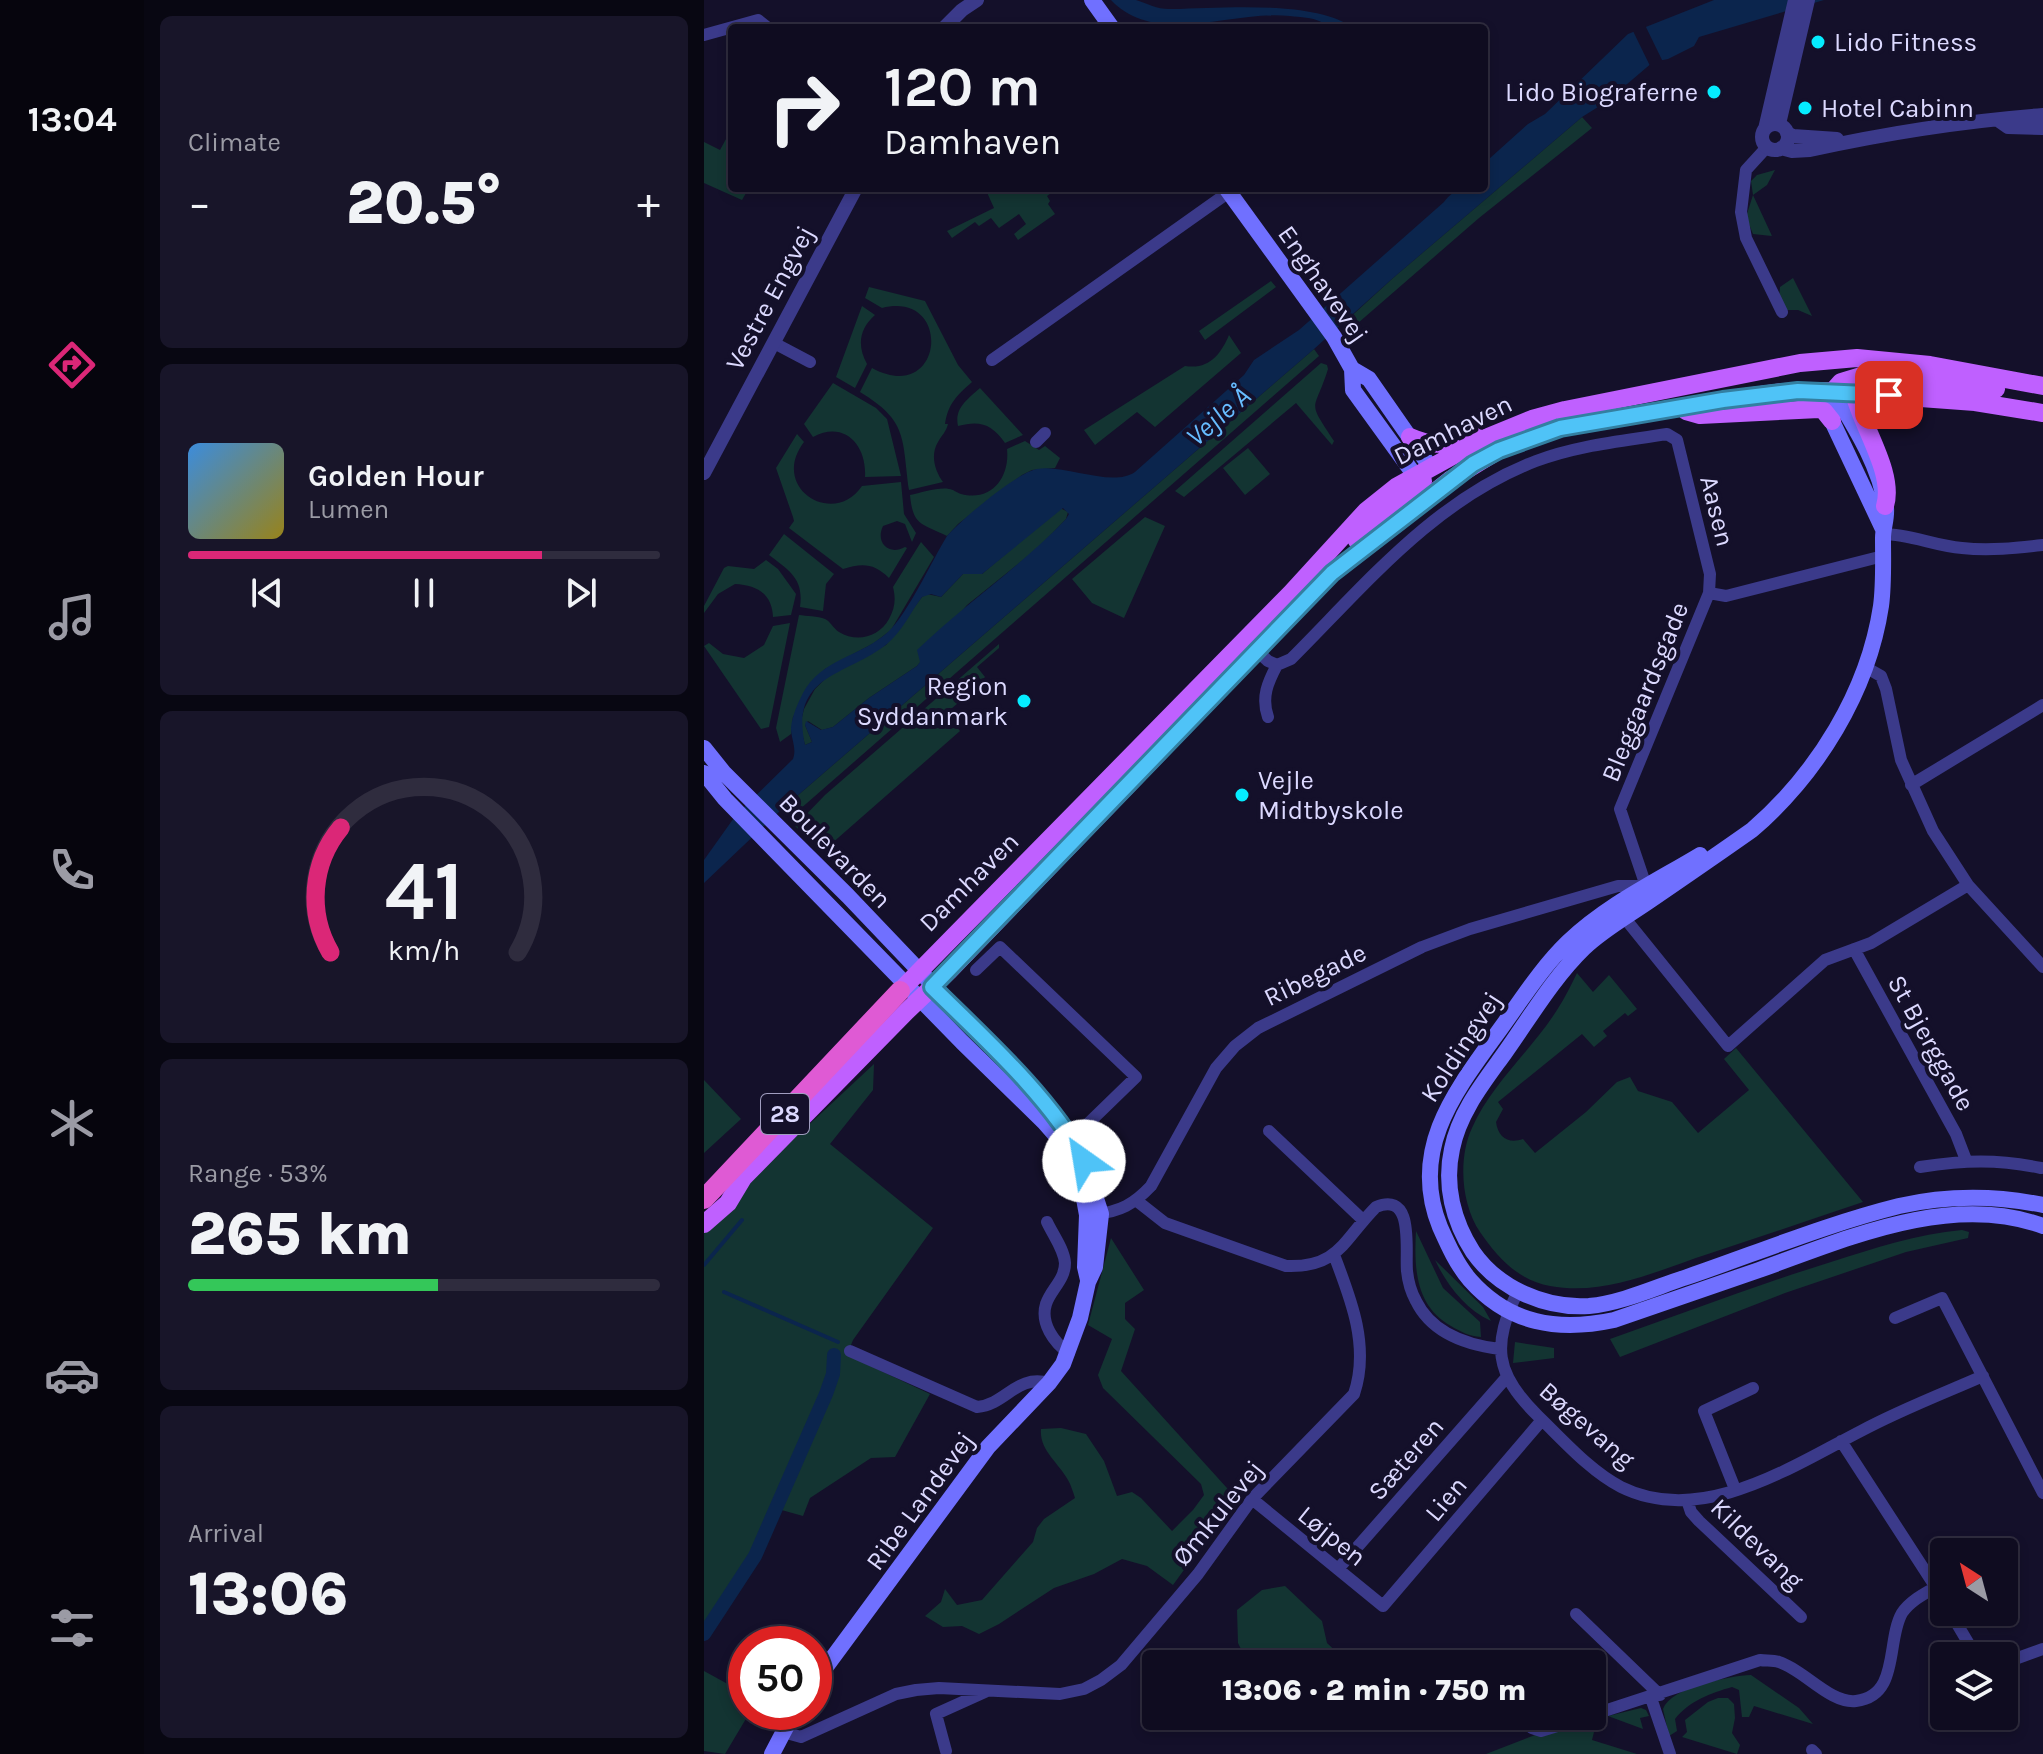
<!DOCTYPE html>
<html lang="en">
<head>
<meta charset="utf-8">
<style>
  :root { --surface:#0f0c20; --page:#181529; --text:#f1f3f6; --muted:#9b9ba5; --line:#2f2c3e; --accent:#db2777 }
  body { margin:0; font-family:Karla,sans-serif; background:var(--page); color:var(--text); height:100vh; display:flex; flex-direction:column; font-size:30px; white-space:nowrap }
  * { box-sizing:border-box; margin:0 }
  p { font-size:26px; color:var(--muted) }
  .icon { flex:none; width:44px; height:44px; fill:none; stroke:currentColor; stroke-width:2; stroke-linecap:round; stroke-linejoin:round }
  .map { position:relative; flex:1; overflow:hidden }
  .details { display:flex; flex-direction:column; gap:16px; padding:16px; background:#080712; width:560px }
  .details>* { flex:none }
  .hud { position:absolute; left:24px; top:24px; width:760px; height:168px; border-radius:8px; box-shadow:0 4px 12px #0003,0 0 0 2px var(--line); background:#0f0c20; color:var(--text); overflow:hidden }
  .needle { width:52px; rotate:324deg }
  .buttons { position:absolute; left:1226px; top:1538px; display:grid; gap:16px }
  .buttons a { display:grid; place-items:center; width:88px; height:88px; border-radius:8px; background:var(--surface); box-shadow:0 4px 12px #0003,0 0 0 2px var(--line); font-size:40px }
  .speed { position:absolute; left:24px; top:1626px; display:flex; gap:16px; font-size:40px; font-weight:700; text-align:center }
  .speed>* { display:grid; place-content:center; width:104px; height:104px; border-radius:50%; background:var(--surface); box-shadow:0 4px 12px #0003,0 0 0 2px var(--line); line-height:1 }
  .speed .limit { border:12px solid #d22; background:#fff; color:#111 }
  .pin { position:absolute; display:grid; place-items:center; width:68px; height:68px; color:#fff; margin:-34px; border-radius:16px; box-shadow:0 4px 12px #0006 }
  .me { position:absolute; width:88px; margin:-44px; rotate:328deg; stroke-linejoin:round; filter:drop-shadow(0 0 6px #0008) }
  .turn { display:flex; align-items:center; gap:28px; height:168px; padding:0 24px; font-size:36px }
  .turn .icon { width:104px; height:104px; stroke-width:2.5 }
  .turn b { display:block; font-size:56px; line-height:68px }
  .big { font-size:60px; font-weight:800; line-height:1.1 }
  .details .widget { flex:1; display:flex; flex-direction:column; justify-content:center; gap:12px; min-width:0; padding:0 28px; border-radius:12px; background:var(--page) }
  .details .dial { align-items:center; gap:0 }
  .dial svg { height:208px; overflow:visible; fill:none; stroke:var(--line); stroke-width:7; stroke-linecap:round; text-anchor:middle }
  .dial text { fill:var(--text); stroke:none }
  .song { display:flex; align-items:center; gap:24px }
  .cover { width:96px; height:96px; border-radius:12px; background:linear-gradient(135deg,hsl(210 70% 55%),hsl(50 70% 35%)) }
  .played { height:8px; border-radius:4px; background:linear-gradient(90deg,var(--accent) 75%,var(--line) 75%) }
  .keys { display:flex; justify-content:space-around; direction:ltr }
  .heat { display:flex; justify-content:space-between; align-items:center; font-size:44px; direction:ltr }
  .charge { height:12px; border-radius:6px; background:linear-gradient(90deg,#34c759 53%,var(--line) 0) }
  .trip { position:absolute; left:438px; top:1650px; width:464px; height:80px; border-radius:8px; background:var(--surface); box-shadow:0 4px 12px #0003,0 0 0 2px var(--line); font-weight:800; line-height:80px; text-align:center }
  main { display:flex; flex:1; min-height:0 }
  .dock { display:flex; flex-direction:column; width:144px; justify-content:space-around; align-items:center; background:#06050d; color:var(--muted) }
  .dock .icon { width:56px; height:56px }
  .dock .active { color:var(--accent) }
  .dock b { font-size:36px; color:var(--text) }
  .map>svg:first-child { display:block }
</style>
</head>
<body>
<main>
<nav class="dock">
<b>13:04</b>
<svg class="icon active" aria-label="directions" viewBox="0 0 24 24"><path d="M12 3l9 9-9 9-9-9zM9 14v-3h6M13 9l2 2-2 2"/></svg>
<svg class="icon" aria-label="music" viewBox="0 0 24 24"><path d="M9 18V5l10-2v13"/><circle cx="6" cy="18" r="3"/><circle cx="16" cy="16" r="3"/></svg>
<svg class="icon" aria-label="phone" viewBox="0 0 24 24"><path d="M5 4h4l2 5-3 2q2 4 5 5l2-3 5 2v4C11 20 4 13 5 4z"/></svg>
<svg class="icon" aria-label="climate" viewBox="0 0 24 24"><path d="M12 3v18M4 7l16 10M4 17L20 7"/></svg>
<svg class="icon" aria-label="car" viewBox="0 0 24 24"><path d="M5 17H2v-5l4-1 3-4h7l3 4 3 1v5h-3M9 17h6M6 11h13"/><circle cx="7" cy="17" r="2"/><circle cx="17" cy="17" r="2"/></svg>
<svg class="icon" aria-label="filters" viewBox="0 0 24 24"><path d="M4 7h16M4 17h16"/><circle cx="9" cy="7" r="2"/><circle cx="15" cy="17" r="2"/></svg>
</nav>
<section class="details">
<div class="widget"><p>Climate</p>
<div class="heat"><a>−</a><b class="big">20.5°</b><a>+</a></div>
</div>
<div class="widget">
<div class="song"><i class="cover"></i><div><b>Golden Hour</b><p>Lumen</p></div></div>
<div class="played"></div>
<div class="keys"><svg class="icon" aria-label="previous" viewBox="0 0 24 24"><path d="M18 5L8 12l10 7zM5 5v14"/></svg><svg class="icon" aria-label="pause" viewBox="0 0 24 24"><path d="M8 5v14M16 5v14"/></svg><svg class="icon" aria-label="next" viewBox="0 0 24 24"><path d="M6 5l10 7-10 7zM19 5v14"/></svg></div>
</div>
<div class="widget dial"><svg viewBox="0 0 100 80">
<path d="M14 69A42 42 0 1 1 86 69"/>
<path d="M14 69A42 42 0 0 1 18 21" stroke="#db2777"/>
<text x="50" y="56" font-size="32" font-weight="700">41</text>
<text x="50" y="72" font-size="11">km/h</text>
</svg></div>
<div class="widget"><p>Range · 53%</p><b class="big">265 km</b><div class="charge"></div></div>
<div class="widget"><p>Arrival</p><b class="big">13:06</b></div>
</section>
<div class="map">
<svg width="1339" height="1754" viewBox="0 0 1339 1754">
  <rect width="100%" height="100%" fill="#14102a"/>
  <!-- green -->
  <path fill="#133432" d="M878,117l10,11 -113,90 -129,112 -5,-8 48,-44z
    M28,128v60h17l-7,12 -38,-17v-41l16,8z
    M1071,170l-8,15 -14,10 19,41 -19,-2 -7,-17 7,-22 -2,-14 6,-6z
    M281,188h73l-11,8 3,5 -2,3 7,10 -37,26 -4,-6 12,-10 -7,-10 -20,14 -8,-10 -12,8 -4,-4 -23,16 -5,-7 47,-23z
    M1089,278l19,38 -14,-6h-12l-7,-10 1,-13z
    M567,281l5,6 -71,53 -6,-9z
    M165,287l56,14 33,64 14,17c-15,13 -24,22 -27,42h3c-2,8 -6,11 -10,18 -8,13 -3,29 5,40l-34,8c-7,-52 -1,-69 -49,-98l12,-24c72,39 82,-78 10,-60l-17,-10z
    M158,306l13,9c-16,14 -18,31 -8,49l-12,24 -19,-11z
    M525,335l12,18 -86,74 -18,-15 -42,33 -11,-15 101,-64c24,4 36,-12 44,-31z
    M610,349l5,7 -528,461 -9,-8z
    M617,363l6,2 1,4c-14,45 -22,29 6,72l-2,4 -36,-42 -112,94 -9,-6z
    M129,383l43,25 11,11 14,57 -36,1c2,-31 -20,-57 -52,-40l-9,-13z
    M276,388l43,47 -18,8c-13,-19 -25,-23 -47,-17 -4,-18 10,-27 22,-38z
    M93,434l7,8c-35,46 30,86 58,44l39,-4 3,32 12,19 -4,9 -7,-18 -8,-3 -14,5c-8,17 6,30 22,21l2,1 -18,30c-15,-15 -27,-15 -46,-9l-54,-41 5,-7 -1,-4 -17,-49z
    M321,441l14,9 6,-4 15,12 -5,10 -23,2 -10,5 -64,49 -11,12c-26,-13 -34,-10 -37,-41 11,-2 28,-8 39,-6 4,0 8,4 12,5 31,8 49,-17 46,-45z
    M544,448l22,26 -25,21 -22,-27z
    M356,508l8,4 -2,7 -28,29 -71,57 -50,61 -48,32 -36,29 -11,3 -14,-9 -3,4 7,17 -7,3 -5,-20 4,-16 11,-20 14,-14 57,-30 36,-48 5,-3 14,3 22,-23h19z
    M441,517l20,9 -41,92 -32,-15 -20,-24z
    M80,534l50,40 -8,10 -3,27 -23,-4c4,-28 -10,-36 -31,-52z
    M217,542l13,15 -43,73 -17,13 -49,26 -32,48 -2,17 -11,8 -4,-14 23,-113c7,1 19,1 26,4 5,2 8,9 14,13 18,11 40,5 50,-13 6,-11 7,-20 4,-32z
    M62,560l12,9 18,25 -5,21 -18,2c-1,-23 -16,-32 -38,-33l-17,10 -14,19v-7l20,-38 4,-2 26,3z
    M86,623l-21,104 -8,2 -57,-83 5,-3 14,11 21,4 20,-13 9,-19z
    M295,644v4l-22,19 8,10 -3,3 -3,-2 -11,10 3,4 -20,17 -2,9 11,13 -138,121 -27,-26 30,-31z
    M873,973l16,19 16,-17 28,34 -9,7 -3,-3 -22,18 4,5 -13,11 -12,-13 -84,68 5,7 -7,13c2,16 13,22 27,17l12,14 51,-41 31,-30 13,-5 8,14 34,11 26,31 51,-43 -25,-31 12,-11 127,154c-51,17 -103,35 -155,52 -52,17 -102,42 -158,32 -31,-5 -53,-29 -70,-54 -19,-28 -22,-74 -8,-104 20,-45 59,-77 85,-118 8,-12 14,-25 20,-37z
    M170,1064l-1,26 -43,54 103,84 -80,112 -6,15 83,39 -35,63 -24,1 -61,40 -7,18 -25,-7 -74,129v-406l66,-71z
    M0,1080l37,39 -37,34z
    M1258,1230l7,2 -1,6 -62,14 -121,41 -165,64 -10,-18c74,-26 147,-54 221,-77 44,-14 86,-28 131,-32z
    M712,1231l27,57 37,34 1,15c-12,-1 -20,-5 -30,-11 -36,-20 -37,-59 -35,-95z
    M407,1238l33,52 -19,13v16l10,10 -14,42 115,127 -63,87 -26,-19 -25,-7 -28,15 -40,14 -55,36 -20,10 -17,-8 -19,1 -18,-11 16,-14 4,-13 12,16 25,-5 51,-58 4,-14 7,-9 31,-21c-2,-6 -4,-13 -7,-18 -9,-17 -29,-30 -27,-51l20,-1 25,6 18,27 13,35 15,-4 9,6 31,33 21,-21 11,-15 -3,-11 -98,-96 -5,-13 14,-36 -24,-14z
    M731,1260l48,47 8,14c-26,-12 -44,-36 -56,-61z
    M811,1342l39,6v10l-41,5z
    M581,1586l37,35 5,22 22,21h-113l7,-11 -5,-10 -1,-33 25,-20z
    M0,1671l42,23v18h4l-25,42 -21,-3z
    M1047,1675l48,33 14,16 -59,-18 -5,11h-7l-3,-27 -7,-3c-21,6 -43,14 -57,32l2,12 -8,5 -6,-27c8,-22 66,-33 88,-34z
    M1014,1698h10l6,6 1,14 -3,15 8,12 -3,9 -55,-17 5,-5 -2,-12 23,-18z
    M937,1708l5,2 3,6 -9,2 3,11 -35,-13z
    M889,1720h4l-5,20 45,14h-151l85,-33z"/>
  <!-- water -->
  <path fill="#0b254d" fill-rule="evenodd" d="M407,0c8,0 18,0 25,0 13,4 22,10 36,9 53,-1 142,-9 182,19 -7,0 -18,2 -24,-1 -4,-1 -7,-5 -11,-6 -6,-3 -19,-4 -29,-5 -56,-7 -134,32 -179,-16z
    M1010,0h110l-125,37 -5,9 -26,13 -15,3 -47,40 -24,15 -189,161 -79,71 -532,460 -78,74v-23l32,-45 57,-56c4,-11 -2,-20 -2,-31 1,-12 7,-25 12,-35 18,-34 59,-37 85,-61 21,-20 43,-70 59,-96 15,-17 69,-63 90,-67 28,-5 75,19 98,3l109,-97 10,-15 45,-30 145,-128c12,-16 22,-14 40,-14v-30l5,1 39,-35 17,-10 83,-80zM359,508l6,6 -3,5c-46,48 -101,85 -149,131l3,12 -3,4 -48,32 -36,29 -12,3 -15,-9 -1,4 7,17 -7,3c-16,-72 44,-69 83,-102 15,-13 22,-30 34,-46l9,-3 10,3 22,-23h19z"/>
  <!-- pier -->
  <path fill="#14102a" d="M941,25l18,37 -12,6 -18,-37z"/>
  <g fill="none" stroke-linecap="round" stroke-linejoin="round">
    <!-- stream -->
    <path stroke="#0b254d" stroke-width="4" d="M0,1265l38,-45
      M20,1292l114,50"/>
    <!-- canal -->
    <path stroke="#0b254d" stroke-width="14" d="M0,1634l51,-78 71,-162 7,-20 1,-19"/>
    <!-- minor -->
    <path stroke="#3b3a8a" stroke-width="12" d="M0,35l54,-15 10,8
      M1063,147l-21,23 -5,42 5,26 36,74
      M70,343l36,19
      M288,360l237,-168
      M332,442l9,-9
      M1179,534c27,0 52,12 79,14 27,3 54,0 81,-3
      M548,646l16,15 9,4 14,-6c75,-75 143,-159 245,-198 42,-16 88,-20 131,-27l10,6 33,134 -1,19
      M1161,667l16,9 5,13 15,71 32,71 35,54 75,82
      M564,717c-7,-20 0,-35 9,-52
      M1207,785l132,-80
      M915,911l109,135 97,-86 46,-17 97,-58
      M1150,949l102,185 10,26
      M272,970l24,-23 136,130 -69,67
      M565,1131l94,89
      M1216,1167c45,-7 77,-8 121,1
      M433,1201l28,22 121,43c53,2 57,-26 90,-59 39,-16 29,43 31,64 1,10 4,21 9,30 16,33 51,44 84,48
      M391,1214c25,-2 39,-10 56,-28l65,-118 19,-22 23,-18 164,-81 48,-18 148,-43h28l-26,-77 89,-216 17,3 157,-40
      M343,1222c6,13 17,27 18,41 0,17 -14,26 -19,41 -6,19 8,39 23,49
      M814,1291c-26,54 -24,82 20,125 25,24 52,55 83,71 80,40 170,-20 240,-56 39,-21 81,-37 122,-55
      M1191,1318l47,-20 101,195
      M146,1351l127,56c30,-3 39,-33 72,-24
      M1137,1441l103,159
      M1031,1489l-31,-78 49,-23
      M548,1499l131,107 159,-186
      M983,1500l4,12 8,9 102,96
      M634,1569l168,-191
      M1246,1612l26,44
      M872,1614l84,81
      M1300,1663l39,-14
      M947,1698l19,56
      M888,1715l168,-55c6,1 13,0 19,2 24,7 51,42 77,39 44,-5 30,-60 46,-88 8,-12 22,-19 34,-26
      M813,1716l15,12 9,3 49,-15
      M79,1732l18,5 95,-43 20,-4 23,-2 121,6 24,-5 17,-9 20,-15 77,-91 54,-75 102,-105c16,-47 -3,-95 -20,-139
      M1108,1750l4,4
      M242,1751l-10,-37 51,-23"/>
    <!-- tertiary -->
    <path stroke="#3b3a8a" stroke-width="14" d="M240,28l18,-18 15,-10
      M1294,120l10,7 35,1
      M1075,124l29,-124
      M1058 137a13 13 0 1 1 26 0a13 13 0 1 1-26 0Z
      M1061,129l30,-129
      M1083,133l6,3 44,3
      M1077,148l11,3 18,-1c77,-17 155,-29 233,-35
      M0,473l152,-285"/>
    <!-- secondary -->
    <path stroke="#7070ff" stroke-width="16" d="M388,0l20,28
      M522,188l108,149 18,32 1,21 68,94
      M648,369l17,10 62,89
      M1129,391c22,36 47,75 53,117 1,10 -3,20 -3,30 0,22 1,46 -2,68 -13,86 -64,168 -129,224 -34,24 -69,48 -104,72 -22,15 -45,28 -64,46 -31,30 -55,71 -80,106 -21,29 -45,59 -52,95 -8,36 1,72 21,103 25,36 72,57 116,54 33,-3 67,-19 98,-29 70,-24 140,-53 212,-71 49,-11 95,-11 144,-1
      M1126,408l2,13 51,108
      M0,748l20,25 124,123 162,170 49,56 14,17 11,22 17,53 -6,53 -7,15 -8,36 -17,46 -14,19 -61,64 -174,236
      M0,773l21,26 237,243 82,80 21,24 16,36 6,33 -2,52 3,13
      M996,855c-45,27 -93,50 -132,87 -26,25 -46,57 -67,86 -44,61 -93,120 -61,199 8,18 17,38 30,53 39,44 88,52 144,40 48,-17 97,-33 145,-50 87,-31 191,-78 284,-44
      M68,1754l22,-42"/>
    <!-- primary -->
    <path stroke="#bf60ff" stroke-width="18" d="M1129,391l8,-9 23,-7 132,14
      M1150,393c8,34 41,80 31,113
      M982,411l14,4 119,-6 5,2 8,10
      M706,437c27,12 37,7 63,-5
      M653,541l29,-29 37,-31
      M196,991l391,-398 75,-82 30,-24 87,-48 49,-20 33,-9 235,-47 57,-5 73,7 113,21
      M0,1224l24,-21 15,-25 164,-167 42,-40 383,-398 118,-93 49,-30 61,-22 163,-28 60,-8 50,-1 74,6 68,5 68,11"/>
    <!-- trunk -->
    <path stroke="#df5ad4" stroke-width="20" d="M0,1199l196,-208"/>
  </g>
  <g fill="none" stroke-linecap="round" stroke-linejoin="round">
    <defs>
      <path id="route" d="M380,1161c-32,-62 -102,-125 -152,-174l400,-414 141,-109 26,-14 61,-22 163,-28 75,-9 91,4"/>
    </defs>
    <!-- route casing -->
    <use href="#route" stroke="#337fa1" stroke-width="20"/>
    <!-- route -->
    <use href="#route" stroke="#4fc3f7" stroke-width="14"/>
  </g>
  <!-- markers -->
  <g fill="#05ecff" stroke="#14102a" stroke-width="3">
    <circle cx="1114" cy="42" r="8"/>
    <circle cx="1010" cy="92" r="8"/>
    <circle cx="1101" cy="108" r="8"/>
    <circle cx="320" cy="701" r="8"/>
    <circle cx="538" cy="795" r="8"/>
  </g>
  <g text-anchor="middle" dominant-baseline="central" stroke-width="8" stroke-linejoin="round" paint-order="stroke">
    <!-- shield labels -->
    <rect fill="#14102a" stroke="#a09dbf" stroke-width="2" x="57" y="1094" width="48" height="40" rx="6"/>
    <g font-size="24" font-weight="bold" fill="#dcd9ff">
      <text x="81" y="1114">28</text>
    </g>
    <!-- poi labels -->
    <g font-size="26" fill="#dcd9ff" stroke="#14102a" text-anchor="start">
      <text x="1130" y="42">Lido Fitness</text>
      <text x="994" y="92" text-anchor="end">Lido Biograferne</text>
      <text x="1117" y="108">Hotel Cabinn</text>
      <text x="304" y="686" text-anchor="end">Region<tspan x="304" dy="30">Syddanmark</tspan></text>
      <text x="554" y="780">Vejle<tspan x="554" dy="30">Midtbyskole</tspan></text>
    </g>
    <!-- street labels -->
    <g font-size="26" fill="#dcd9ff" stroke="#14102a">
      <text transform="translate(619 284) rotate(55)">Enghavevej</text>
      <text transform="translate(66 298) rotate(-62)">Vestre Engvej</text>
      <text transform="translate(749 430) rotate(-26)">Damhaven</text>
      <text transform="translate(1013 511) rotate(76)">Aasen</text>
      <text transform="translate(941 692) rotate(-68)">Bleggaardsgade</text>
      <text transform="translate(131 851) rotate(46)">Boulevarden</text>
      <text transform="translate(265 882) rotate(-45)">Damhaven</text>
      <text transform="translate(611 975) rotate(-26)">Ribegade</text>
      <text transform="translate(1227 1043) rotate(61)">St Bjerggade</text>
      <text transform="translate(757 1047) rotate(-57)">Koldingvej</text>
      <text transform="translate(883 1425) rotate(41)">Bøgevang</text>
      <text transform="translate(702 1459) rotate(-49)">Sæteren</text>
      <text transform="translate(742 1499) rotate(-50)">Lien</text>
      <text transform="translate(216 1501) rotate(-54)">Ribe Landevej</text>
      <text transform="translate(514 1513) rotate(-51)">Ømkulevej</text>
      <text transform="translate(628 1536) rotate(39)">Løjpen</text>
      <text transform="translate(1053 1544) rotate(44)">Kildevang</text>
    </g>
    <!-- water labels -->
    <g font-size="28" font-style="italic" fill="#67bcff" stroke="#14102a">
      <text transform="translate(514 416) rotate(-41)">Vejle Å</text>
    </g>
  </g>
</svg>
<div class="buttons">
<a><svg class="needle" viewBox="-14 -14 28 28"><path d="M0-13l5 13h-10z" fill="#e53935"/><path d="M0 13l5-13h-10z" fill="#9b9ba5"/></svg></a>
<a><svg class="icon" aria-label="layers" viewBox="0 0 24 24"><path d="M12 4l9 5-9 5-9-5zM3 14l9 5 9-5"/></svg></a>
</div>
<div class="speed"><div class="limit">50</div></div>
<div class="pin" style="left:1185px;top:395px;background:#d93025"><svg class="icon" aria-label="arrive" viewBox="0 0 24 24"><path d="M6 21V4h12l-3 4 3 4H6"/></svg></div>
<svg class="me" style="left:380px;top:1161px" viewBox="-20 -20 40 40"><circle r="19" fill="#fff"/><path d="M0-13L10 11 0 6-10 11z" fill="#4fc3f7"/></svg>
<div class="trip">13:06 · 2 min · 750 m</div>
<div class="hud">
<div class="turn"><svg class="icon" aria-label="right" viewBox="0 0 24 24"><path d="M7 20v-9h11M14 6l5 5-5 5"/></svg><div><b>120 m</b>Damhaven</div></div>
</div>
</div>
</main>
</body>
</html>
